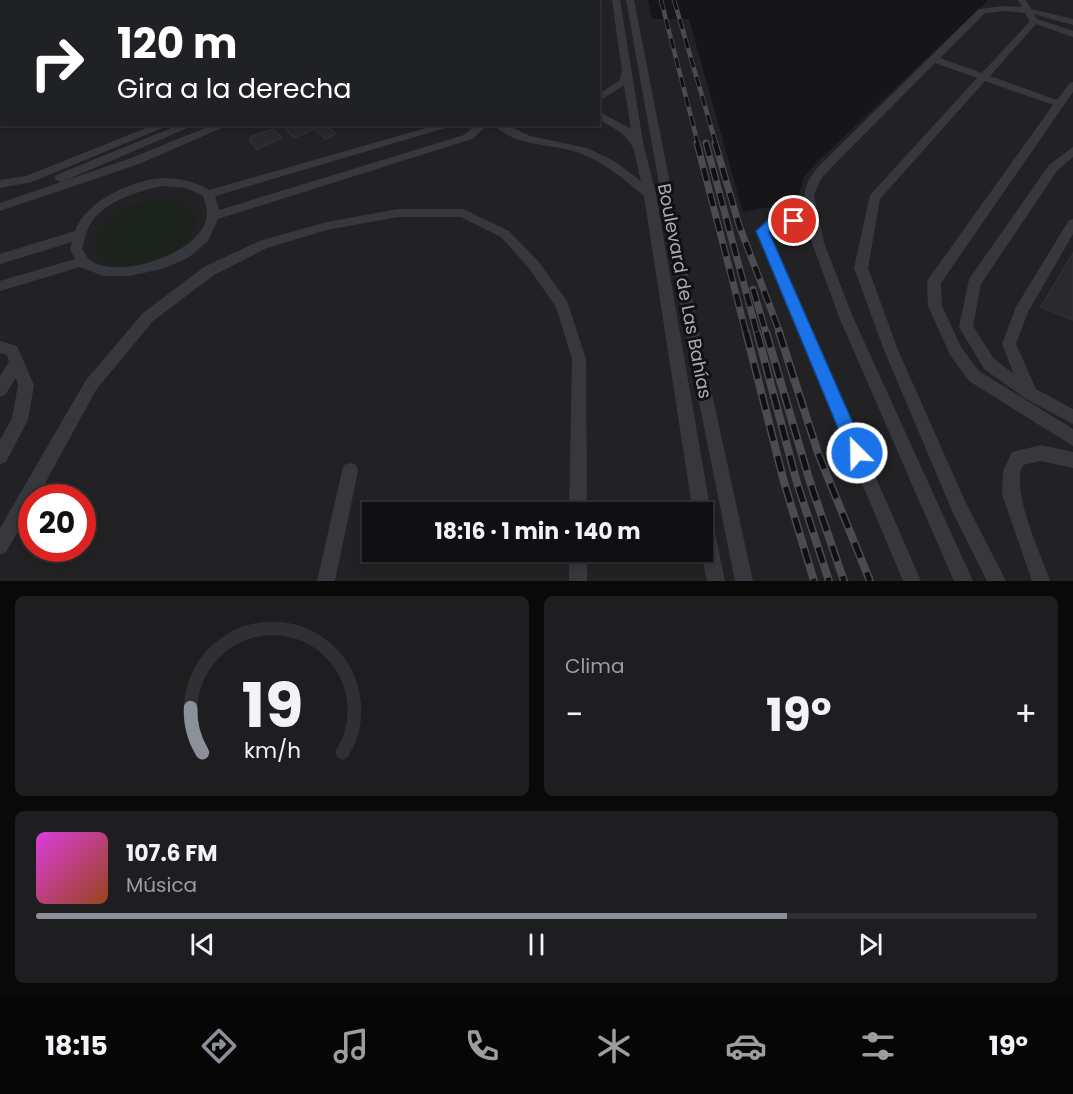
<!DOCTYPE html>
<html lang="es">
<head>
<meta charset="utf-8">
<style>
  :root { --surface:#101012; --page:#1e1e20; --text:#f1f3f6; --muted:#9c9d9f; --line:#303032; --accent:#8c9099 }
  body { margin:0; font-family:Poppins,sans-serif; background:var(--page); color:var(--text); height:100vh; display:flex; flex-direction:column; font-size:22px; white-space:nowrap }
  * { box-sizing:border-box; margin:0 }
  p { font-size:20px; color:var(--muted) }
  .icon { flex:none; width:33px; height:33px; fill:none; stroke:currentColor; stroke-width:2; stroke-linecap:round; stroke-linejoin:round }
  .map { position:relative; height:581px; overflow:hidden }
  .details { display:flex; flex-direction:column; gap:15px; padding:15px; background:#09090a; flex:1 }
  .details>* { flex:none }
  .banner { position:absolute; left:0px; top:0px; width:600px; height:126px; box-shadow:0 3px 9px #0003,0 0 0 2px var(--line); background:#202124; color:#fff; overflow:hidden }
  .speed { position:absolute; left:18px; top:484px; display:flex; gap:12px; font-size:30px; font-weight:700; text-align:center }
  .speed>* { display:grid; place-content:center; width:78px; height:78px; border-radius:50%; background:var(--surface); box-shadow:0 3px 9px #0003,0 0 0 2px var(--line); line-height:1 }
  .speed .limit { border:9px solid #d22; background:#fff; color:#111 }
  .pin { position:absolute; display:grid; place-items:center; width:51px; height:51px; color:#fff; margin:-26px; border:3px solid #fff; border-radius:50%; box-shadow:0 2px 6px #0007 }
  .me { position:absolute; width:66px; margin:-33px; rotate:337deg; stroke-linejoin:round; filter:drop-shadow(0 0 4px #0008) }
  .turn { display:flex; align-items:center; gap:21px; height:126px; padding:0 18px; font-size:27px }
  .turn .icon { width:78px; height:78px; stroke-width:2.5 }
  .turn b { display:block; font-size:42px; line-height:51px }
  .big { font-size:45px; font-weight:700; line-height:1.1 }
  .details .tile { flex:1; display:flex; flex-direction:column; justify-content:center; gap:9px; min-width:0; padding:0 21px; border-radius:9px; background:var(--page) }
  .details .dial { align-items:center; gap:0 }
  .dial svg { height:156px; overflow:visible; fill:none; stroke:var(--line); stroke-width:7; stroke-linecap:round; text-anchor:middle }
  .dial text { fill:var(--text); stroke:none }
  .song { display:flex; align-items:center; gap:18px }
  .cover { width:72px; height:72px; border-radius:9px; background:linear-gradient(135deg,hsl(300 70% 55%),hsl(20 70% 35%)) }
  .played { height:6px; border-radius:3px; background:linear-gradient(90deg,var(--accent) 75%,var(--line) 75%) }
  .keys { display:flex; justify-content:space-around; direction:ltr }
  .heat { display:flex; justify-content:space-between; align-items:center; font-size:33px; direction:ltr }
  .details .tiles { flex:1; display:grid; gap:15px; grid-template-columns:1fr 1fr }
  .tile:last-child { grid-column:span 2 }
  .trip { position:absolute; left:362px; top:502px; width:351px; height:60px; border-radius:0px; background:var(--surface); box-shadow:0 3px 9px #0003,0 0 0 2px var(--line); font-weight:700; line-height:60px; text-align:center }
  .menu { display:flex; height:96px; justify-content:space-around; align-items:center; background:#060607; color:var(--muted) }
  .menu .icon { width:42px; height:42px }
  .menu .active { color:var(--accent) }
  .menu b { font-size:27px; color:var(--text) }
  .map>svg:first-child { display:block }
</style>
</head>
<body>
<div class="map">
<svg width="1073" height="581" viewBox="0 0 1073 581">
  <rect width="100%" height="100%" fill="#161618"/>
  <!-- built -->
  <path fill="#222225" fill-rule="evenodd" d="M0,0h648l4,19h37l54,193 54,-10 7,-25 12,-14 172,-163h85v581h-1073zM2,2h596v122h-596zM32,498h50v51h-50zM372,513h330v39h-330z"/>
  <!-- green -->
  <path fill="#1c231d" d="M159,198c48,3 46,34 10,56 -11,6 -23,9 -35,11 -34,5 -53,-20 -25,-45 14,-13 32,-18 50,-22z"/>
  <!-- building -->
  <path fill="#29292c" stroke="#303034" stroke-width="1.5" d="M281,124h44l11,10 -10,5 -12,-10 -20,9z
    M273,129l9,9 -25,11 -8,-9 3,-1 -2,-2z
    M1073,253v67l-32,-13z"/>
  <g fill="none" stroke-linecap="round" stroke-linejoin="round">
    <!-- minor -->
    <path fill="#37383d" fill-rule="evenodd" d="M0,0h7l1,2h-6v2z
      M344,0h9l1,2h-9z
      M479,0h10l-12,2z
      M493,0h10l-12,2z
      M612,0h8l23,142 13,52 55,319 14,68h-18l-6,-29 1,-39h-9l-49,-317c-19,-16 -39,-33 -62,-42 -29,-12 -65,-5 -89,-30h12l25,12 57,12 27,13 27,20c-9,-40 -5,-41 -43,-62v-8l33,18 -7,-44 -26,17v-8l21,-13 3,-10z
      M626,0h8l71,362 48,219h-18l-44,-219z
      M1018,0h8l5,9 42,10v6l-39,-11 3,5 36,12v6l-37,-13 -46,52 67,24 13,-17 3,-1v10l-132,191 1,23 19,41 18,24 94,58v17l-104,-65 -19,-26 -22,-49 -1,-24 2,-4 124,-173 -68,-24 -105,118 -12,69 30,82 67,151 41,80h-19l-34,-68 -69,-163 -30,-82 16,-73 107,-117 -42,-15 -106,107 -8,9 -7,16 10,48 29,74 120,264h-19l-115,-264 -27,-74 -4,-17 -31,-2 -8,8 152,349h-18l-147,-350 14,-15 4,-1 33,2c-5,-25 -3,-34 14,-53l158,-155 26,-3 17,1zM1005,11l20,2 5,8 -48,52 -42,-15 45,-45z
      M156,124h16l-140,58 -32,6v-8l26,-4z
      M181,124h16l-133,57 -4,1 -6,-4 2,-3z
      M215,124h16l-92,40 -139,47v-8l131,-45z
      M440,124h19l-244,72 4,14 245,-75 13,-11h12l-17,15 -254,80 -10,22 -20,17 -26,11 -33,7h-26l-23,-9 -80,24v-10l75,-22 -5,-10 2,-7 -72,22v-10l75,-23c10,-30 59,-52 89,-53 16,0 32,4 45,12zM161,186l25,2 17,8c2,6 4,12 4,18 -2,39 -89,67 -117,46 -3,-2 -6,-8 -8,-11 2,-7 4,-16 7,-23 13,-24 47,-34 72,-40z
      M1073,147v10l-16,14 -76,113 -8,42 21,33 20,15 -12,-30 14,-37 53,-87 4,-1v15l-45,78 -12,32 20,45 37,20v15l-47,-25 -42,-30 -25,-42 10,-48 80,-114z
      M398,209h65l46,22 29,30 29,40 19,58 1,154h-18l3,-154 -16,-52 -28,-40 -27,-30 -40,-20h-63l-71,13 -60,18 -53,27 -61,46 -57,69 -59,108h-5v9l-26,45 -6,3v-27l86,-148 57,-67 61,-46 55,-26 68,-19z
      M0,341l17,5 17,39 -6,35 -22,42 -6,2v-24l12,-22 6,-33 -2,-7 -11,17 -5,2v-21l9,-14 -2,-7 -7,-2z
      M1041,445l32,7v16l-32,-7 -18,4c-13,25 18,89 27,116h-18l-30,-87 1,-23 9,-19z
      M350,463l6,2 2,6 -23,110h-18l25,-110 2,-6z
      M569,552h18v29h-18z"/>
    <defs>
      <path id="rail-far2" d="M661,0l37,144
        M674,0l42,144
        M706,142l1,2"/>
      <path id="rail-far1" d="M697,143l49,190
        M706,143l51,190
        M715,143l24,82 41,108
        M753,289l13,44"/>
      <path id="rail" d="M746,332l38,150 30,99
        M757,332l40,151 32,98
        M766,332l44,150 34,99
        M779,332l39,121 52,128"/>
    </defs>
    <!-- rail-far2 casing -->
    <use href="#rail-far2" stroke="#4a4c52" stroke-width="4.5"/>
    <!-- rail-far1 casing -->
    <use href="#rail-far1" stroke="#4a4c52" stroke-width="7"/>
    <!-- rail casing -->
    <use href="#rail" stroke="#4a4c52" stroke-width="8"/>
    <!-- rail-far2 -->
    <use href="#rail-far2" stroke="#111113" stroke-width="3" stroke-dasharray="10" stroke-linecap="butt"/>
    <!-- rail-far1 -->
    <use href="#rail-far1" stroke="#111113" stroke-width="4.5" stroke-dasharray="13" stroke-linecap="butt"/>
    <!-- rail -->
    <use href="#rail" stroke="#111113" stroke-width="5" stroke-dasharray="16" stroke-linecap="butt"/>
  </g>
  <!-- route -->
  <path fill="#1a73e8" stroke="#114b97" stroke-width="1.5" d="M774,215l20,1 6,5 -6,4 -17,-1 -8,8 97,221 -3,6 -6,2 -6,-2 -95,-228z"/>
  <g text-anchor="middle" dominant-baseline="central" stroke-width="6" stroke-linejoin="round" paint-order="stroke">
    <!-- street labels -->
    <g font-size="18" fill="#a8adb8" stroke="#111113">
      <text transform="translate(685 291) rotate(79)">Boulevard de Las Bahías</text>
    </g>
  </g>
</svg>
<div class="speed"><div class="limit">20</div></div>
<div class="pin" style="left:794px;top:221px;background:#d93025"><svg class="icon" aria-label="arrive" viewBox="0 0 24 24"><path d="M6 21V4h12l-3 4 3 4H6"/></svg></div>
<svg class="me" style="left:857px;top:453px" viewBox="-20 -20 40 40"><circle r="17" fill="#1a73e8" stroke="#fff" stroke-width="3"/><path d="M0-11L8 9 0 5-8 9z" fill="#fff"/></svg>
<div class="trip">18:16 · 1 min · 140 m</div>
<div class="banner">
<div class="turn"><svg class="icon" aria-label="right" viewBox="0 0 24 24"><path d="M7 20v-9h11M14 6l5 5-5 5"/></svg><div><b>120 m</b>Gira a la derecha</div></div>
</div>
</div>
<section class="details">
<div class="tiles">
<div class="tile dial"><svg viewBox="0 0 100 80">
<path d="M14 69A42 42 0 1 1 86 69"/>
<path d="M14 69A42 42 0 0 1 8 46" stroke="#8c9099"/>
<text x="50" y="56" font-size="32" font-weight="700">19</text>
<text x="50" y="72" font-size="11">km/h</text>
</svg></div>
<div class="tile"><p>Clima</p>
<div class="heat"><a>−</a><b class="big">19°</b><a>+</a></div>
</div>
<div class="tile">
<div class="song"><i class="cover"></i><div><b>107.6 FM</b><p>Música</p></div></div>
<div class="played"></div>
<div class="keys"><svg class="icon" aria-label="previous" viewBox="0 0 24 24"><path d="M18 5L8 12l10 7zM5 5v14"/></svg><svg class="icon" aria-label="pause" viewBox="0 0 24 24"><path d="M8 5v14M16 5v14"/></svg><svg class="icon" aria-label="next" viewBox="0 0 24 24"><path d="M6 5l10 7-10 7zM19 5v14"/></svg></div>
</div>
</div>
</section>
<nav class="menu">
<b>18:15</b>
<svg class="icon active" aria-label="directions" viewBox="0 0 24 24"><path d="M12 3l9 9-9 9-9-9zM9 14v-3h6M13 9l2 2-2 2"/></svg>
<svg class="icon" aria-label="music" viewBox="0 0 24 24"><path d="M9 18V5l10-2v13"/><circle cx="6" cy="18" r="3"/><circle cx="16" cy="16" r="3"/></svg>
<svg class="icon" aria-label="phone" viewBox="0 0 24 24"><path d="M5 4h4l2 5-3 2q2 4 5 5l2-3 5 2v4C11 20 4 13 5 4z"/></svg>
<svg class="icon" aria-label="climate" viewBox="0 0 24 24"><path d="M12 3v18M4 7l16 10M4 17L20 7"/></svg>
<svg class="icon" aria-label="car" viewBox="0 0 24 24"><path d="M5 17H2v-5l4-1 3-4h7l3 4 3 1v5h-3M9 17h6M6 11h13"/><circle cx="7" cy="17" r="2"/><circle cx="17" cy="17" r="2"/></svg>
<svg class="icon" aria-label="filters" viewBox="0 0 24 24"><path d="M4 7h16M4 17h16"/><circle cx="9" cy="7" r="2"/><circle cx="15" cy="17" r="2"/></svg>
<b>19°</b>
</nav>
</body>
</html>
